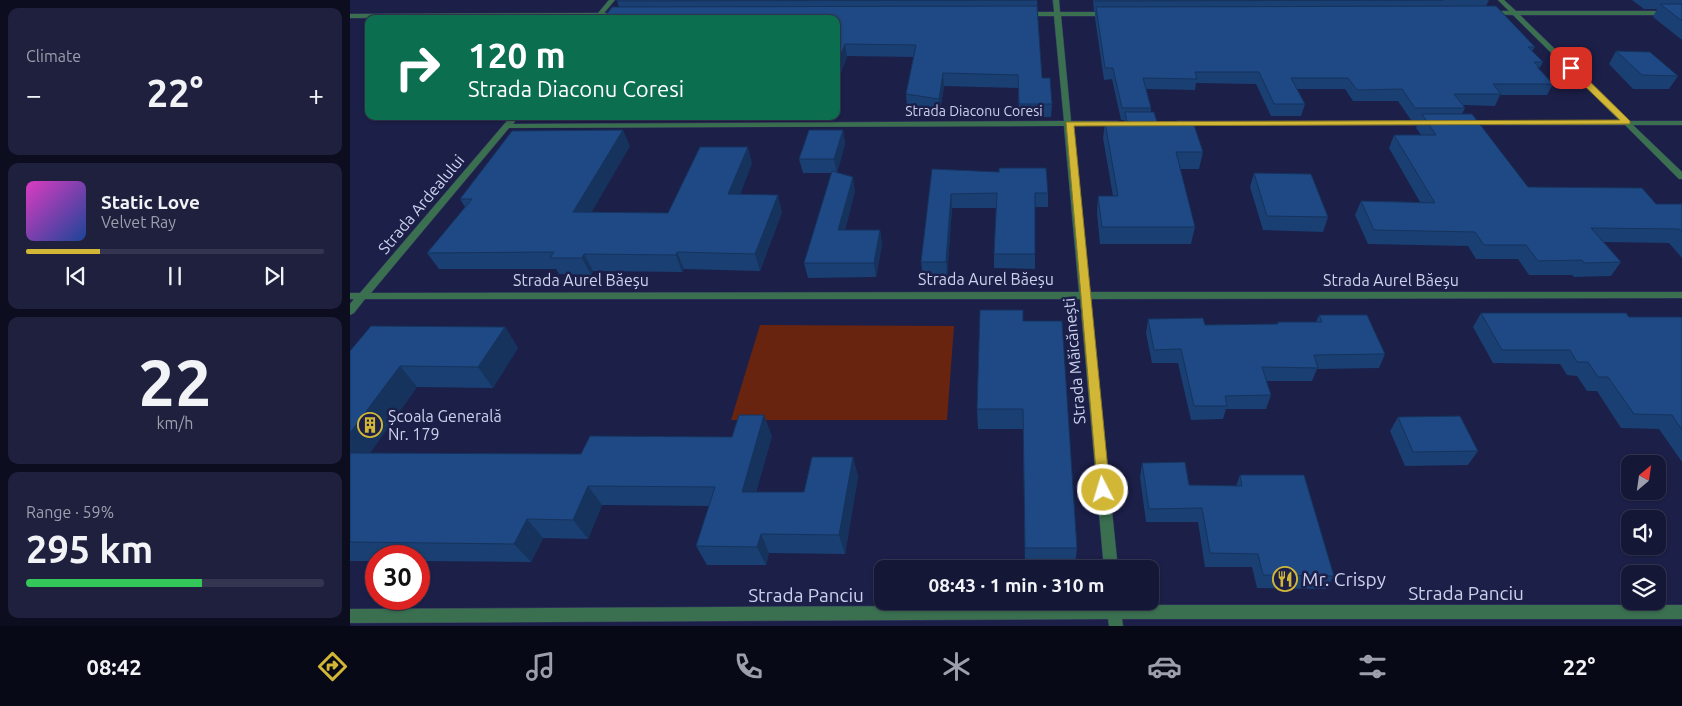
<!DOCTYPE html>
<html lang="en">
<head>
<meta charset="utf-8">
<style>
  :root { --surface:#151736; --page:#1e203e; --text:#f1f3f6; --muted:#9d9fad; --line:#343651; --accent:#d2b736 }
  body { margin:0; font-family:Ubuntu,sans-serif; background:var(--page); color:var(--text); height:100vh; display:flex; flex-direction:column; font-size:19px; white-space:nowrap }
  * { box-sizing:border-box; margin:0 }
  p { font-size:16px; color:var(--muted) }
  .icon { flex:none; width:28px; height:28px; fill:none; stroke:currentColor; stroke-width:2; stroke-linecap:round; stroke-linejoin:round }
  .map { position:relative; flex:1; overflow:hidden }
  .side { display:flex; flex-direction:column; gap:8px; padding:8px; background:#0c0d1e; width:350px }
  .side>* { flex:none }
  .hud { position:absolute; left:15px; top:15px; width:475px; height:105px; border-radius:10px; box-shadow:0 1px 4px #0004,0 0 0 1px var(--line); background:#0b6e4f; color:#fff; overflow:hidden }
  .needle { width:32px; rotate:29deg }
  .buttons { position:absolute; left:1271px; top:455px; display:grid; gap:10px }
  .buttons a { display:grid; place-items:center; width:45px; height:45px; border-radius:10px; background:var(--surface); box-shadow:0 1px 4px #0004,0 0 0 1px var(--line); font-size:25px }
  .speed { position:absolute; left:15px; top:545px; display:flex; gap:10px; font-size:25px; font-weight:700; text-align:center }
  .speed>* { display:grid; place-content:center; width:65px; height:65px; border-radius:50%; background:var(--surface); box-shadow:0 1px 4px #0004,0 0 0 1px var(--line); line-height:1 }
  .speed .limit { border:8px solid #d22; background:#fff; color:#111 }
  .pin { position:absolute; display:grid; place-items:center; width:42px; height:42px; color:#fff; margin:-21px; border-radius:10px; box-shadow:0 2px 8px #0006 }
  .me { position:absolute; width:55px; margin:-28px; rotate:355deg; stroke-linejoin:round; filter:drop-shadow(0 0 4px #0008) }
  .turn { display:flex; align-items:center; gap:18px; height:105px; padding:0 20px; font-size:22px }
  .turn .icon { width:65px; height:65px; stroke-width:2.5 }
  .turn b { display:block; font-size:35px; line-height:42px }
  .big { font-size:38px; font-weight:700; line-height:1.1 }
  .side .tile { flex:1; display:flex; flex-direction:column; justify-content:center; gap:8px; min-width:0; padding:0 18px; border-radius:10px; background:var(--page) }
  .side .dial { align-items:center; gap:0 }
  .dial b { font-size:65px; line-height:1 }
  .song { display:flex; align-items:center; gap:15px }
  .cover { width:60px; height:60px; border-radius:8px; background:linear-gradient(135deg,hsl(310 70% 55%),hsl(220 70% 35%)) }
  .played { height:5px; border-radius:2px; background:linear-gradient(90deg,var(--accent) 25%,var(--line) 25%) }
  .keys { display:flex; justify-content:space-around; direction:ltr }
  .heat { display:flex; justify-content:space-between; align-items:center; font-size:28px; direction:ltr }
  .charge { height:8px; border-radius:4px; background:linear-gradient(90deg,#34c759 59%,var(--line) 0) }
  .trip { position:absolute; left:524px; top:560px; width:285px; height:50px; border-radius:10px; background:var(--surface); box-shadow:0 1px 4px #0004,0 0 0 1px var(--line); font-weight:700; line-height:50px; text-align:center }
  .dock { display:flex; height:80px; justify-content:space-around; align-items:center; background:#080916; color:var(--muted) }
  .dock .icon { width:35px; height:35px }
  .dock .on { color:var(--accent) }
  .dock b { font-size:22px; color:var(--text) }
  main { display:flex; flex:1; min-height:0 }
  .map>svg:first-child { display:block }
</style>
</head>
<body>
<main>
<section class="side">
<div class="tile"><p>Climate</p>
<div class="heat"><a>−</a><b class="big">22°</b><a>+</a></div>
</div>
<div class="tile">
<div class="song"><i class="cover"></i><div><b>Static Love</b><p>Velvet Ray</p></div></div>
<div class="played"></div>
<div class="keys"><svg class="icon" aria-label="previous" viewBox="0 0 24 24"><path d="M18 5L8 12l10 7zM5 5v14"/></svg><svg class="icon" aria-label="pause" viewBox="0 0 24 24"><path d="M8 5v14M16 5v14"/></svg><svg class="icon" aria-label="next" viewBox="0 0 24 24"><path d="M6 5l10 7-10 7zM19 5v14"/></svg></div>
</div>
<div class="tile dial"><b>22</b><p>km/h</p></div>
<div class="tile"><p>Range · 59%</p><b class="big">295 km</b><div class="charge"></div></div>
</section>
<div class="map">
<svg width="1332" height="626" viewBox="0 0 1332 626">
  <rect width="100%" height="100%" fill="#1c1f48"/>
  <!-- green -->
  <path fill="#692410" d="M410,325l194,1 -7,94h-216z"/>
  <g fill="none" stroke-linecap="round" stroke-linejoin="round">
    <defs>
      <path id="street" d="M259,0h6l-11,13h15l3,2 -1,1 -20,1 -1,2h-6l1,-2 -245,1v-4l248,-1z
        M703,0h6l1,12h49l3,2 -3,2h-48l10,105h47l4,2 -4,2 -46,1 17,166h593v6l-592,1 28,270h-14l-24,-270h-715l-11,14 -4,2v-11l4,-5h-4v-6h10l151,-177h8l-6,8 551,-3 -10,-105h-28l-3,-2 3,-2h28zM714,126l15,166 -708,1 138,-165z
        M1148,0h6l12,11h166v4h-162l109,106h53v4h-49l49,47v7h-3l-54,-54h-163v-4h158l-107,-106 -27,-1 -1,-1 3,-2h21z
        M827,121h254l4,2 -4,2h-254z
        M757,601h14v4h561v14h-560l1,7h-14l-1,-7 -758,4v-14l757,-4z"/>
    </defs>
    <!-- street casing -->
    <use href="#street" stroke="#383b62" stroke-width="1"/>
    <!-- street -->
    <use href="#street" fill="#3a6f50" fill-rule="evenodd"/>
  </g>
  <!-- wall -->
  <path fill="#1a3f72" d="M687,0l5,78 10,26 -1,13h-32l-1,-29 -74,-2 -4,25 -33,-4 -1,-13 8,-37 -67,-1 -11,31v-68l-217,-12 -2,-6z
    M743,0h396l-3,6 49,41 -3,4 11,11 -4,7 14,15 -6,11h-47l-5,11 -32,-1 2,3 -3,6 66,73 128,17h26v54l-13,-15 -65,-1 17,20 -10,14 -37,1 -2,-2h-43l-11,-16h-42l-8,-13 -100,-2 -13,-29 6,-14 59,1 -31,-54 5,-13h27l-5,-7 3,-8h-8l-13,-19h-45l-8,-12h-48l8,15 -4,12h-30l-15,-32 -60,-1 -1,7 -49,-1 5,19v4l6,10 46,30 -4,17h-19l15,58 -4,17h-91l-3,-31 1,-17h15l-10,-58 2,-16h19v-2h-3l-9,-41 -8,1 -9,-62v-7h-1z
    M1282,0h50v40l-29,-23 4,-8h-13z
    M1266,51l62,25 -9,13h-36l-24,-25z
    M493,130l2,14 -8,29 18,18 -10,39h35l2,15 -6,32 -68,1 -4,-15 28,-90h-29l-4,-14z
    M280,146l-39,66 77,1 84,-50 -12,31 42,18 -22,59 -76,-2 -2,3 -89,-1 -2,4 -32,-1 -3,-5h-117l-12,-16 38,-46 -5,-8z
    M582,169l116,24v14h-13v62l-41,-1v-14l3,-46h-45l-5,69h-24l-2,-15z
    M904,173l74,44 -5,15 -60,-2 -13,-43z
    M1131,313l148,4h53v145l-23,-33 -38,-1 -24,-37h-10l-10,-15 -10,-1 -7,-11 -67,-1 -20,-36z
    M969,315l66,39 -6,14 -62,1 -5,12h-46l5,14 -5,14h-40l-3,10 -32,1 -13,-57h-26l-6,-30 2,-14 57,6 72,-1 1,-2h38z
    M673,321l54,227 -2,18 -50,1 -2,-138h-45l-1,-20z
    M155,327l13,21 -25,40 -76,-1 -47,66 211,1 151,-17 40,-1 -16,56h48l49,-35 5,20 -13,77 -76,-1 -3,12h-59l-11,-19 13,-40 -107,-1 -14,34 -45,-1 -12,24 -112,-1v-5h-43v5h-26v-210z
    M1048,417l80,34 -10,14 -63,1 -15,-35z
    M792,463l47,22 47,1 4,-11 94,101 -8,13 -69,-1 -5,-21h-47l-7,-45h-52l-6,-45z"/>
  <!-- shaded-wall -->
  <path fill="#15335c" d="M495,44l2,12 -11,31v-19z
    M593,73l1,13 -4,25 -1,-12z
    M273,130l7,16 -48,83 -9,-17z
    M493,130l2,14 -8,29 -3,-14z
    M398,147l4,16 -18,48 -6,-17z
    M503,177l2,14 -14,54 -3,-15z
    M601,194l1,14 -5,69 -1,-15z
    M428,195l4,17 -22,59 -5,-17z
    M530,230l2,15 -6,32 -2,-14z
    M327,252l7,17 -2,3 -6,-17z
    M234,254l9,17 -2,4 -9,-17z
    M155,327l13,21 -25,40 -15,-21z
    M50,366l17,21 -61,86 -6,-6v-34z
    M414,415l8,21 -21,75 -9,-19z
    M503,457l5,20 -13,77 -6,-19z
    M238,486l14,19 -14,34 -15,-19z
    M177,519l16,19 -12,24 -17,-18z
    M411,534l8,19 -3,12 -9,-18z"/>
  <!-- building -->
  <path fill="#1e4984" stroke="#15335c" d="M267,0h420l-420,1z
    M745,0h348l-348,1z
    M1310,4h22v17z
    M687,6l5,72h8l2,26h-33l-1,-29 -75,-2 -4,26 -33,-5 10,-49 -71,-1 -9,24v-49h-233l9,-12z
    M1146,6l39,41h-7l15,15h-9l5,5h-2l16,17h-60l8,10h-47l11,14h-50l-13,-19 -45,1 -9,-12h-57l14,26h-31l-15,-32h-64l2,7 -54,-1 8,30h-29l-9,-40h-8l-9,-61z
    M1266,51l34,1 28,24 -36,-1z
    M775,112h29l3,10h36l10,30h-27l19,75h-93l-4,-31h20l-13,-74h22z
    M1072,114h50l56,73 114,1 14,16h26v28l-3,-3 -88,-1 30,34 -37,1 -2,-3 -44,1 -12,-16h-42l-9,-13 -101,-2 -13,-29 74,2 -41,-68h42z
    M273,130l-50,82 95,1 32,-66h48l-20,47 50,1 -23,59 -78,-2 -1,3 -92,-1 -2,4h-32l4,-6 -127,1 45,-54h-12l52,-68z
    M459,130h34l-9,29h-35z
    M649,168h47l2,25h-13v61h-41l3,-61 -46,1 -5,68h-25l11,-93 67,3z
    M482,171l21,6 -15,53h42l-6,33h-70z
    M904,173l57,1 17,43 -61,-1z
    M630,310h43v11h39l15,227h-52l-2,-139h-46z
    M1131,313h145l3,4h53v113l-10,-15 -38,-1 -26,-37h-10l-10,-15h-11l-7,-12h-68z
    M969,315h48l18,39 -71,1 4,13 -56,-1 9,28 -46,1 2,10h-33l-13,-57 -27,1 -6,-31 55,-1 2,7 73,-1v-2h44z
    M21,326l134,1 -27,40 -78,-1 -50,67v-82z
    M389,415h25l-22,77h62l8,-35h41l-14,78 -78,-1 -4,13 -61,-1 19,-59 -127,-1 -15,34 -46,-1 -13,25 -164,-2v-89l231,1 9,-18 142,1z
    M1110,416l18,35 -65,1 -15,-35z
    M835,462l4,23 53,1 -2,-11h64l30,101 -71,-1 -5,-21 -48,-1 -8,-45 -53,1 -7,-46z"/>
  <!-- route -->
  <path fill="#d2b736" stroke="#887723" d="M1218,66h6l56,55v3l-556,2 36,364 -2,4 -5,2 -5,-2 -32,-372 554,-2 -52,-50z"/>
  <!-- icons -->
  <defs>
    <symbol id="building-ring" viewBox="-11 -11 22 22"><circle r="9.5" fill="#1c1f48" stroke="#d2b736" stroke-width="1.5"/><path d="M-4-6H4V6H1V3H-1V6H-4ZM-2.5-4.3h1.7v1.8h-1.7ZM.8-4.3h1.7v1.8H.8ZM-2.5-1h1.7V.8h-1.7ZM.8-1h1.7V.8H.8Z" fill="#d2b736"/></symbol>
    <symbol id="restaurant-ring" viewBox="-11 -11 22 22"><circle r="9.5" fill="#1c1f48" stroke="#d2b736" stroke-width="1.5"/><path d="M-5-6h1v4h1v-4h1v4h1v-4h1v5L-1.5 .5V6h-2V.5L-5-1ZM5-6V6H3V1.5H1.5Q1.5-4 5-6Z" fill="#d2b736"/></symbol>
  </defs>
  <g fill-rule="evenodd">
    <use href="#building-ring" x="6" y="411" width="28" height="28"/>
    <use href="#restaurant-ring" x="921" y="565" width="28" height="28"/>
  </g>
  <g text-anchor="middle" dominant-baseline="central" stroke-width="5" stroke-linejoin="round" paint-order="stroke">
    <!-- far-street labels -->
    <g font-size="14" fill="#ccd1ec" stroke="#1c1f48">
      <text x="624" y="111">Strada Diaconu Coresi</text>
    </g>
    <!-- street labels -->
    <g font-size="16" fill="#ccd1ec" stroke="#1c1f48">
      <text transform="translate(71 204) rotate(-50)">Strada Ardealului</text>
      <text x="636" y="279">Strada Aurel Băeșu</text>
      <text x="231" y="280">Strada Aurel Băeșu</text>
      <text x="1041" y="280">Strada Aurel Băeșu</text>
      <text transform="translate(724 361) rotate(-95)">Strada Măicănești</text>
    </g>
    <!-- poi labels -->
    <g font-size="16" fill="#ccd1ec" stroke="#1c1f48" text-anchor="start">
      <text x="38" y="416">Școala Generală<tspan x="38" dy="18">Nr. 179</tspan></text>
    </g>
    <!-- near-poi labels -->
    <g font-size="19" fill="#ccd1ec" stroke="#1c1f48" text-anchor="start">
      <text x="952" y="579">Mr. Crispy</text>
    </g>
    <!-- near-street labels -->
    <g font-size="19" fill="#ccd1ec" stroke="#1c1f48">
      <text x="1116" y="593">Strada Panciu</text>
      <text x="456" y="595">Strada Panciu</text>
    </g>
  </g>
</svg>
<div class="buttons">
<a><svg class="needle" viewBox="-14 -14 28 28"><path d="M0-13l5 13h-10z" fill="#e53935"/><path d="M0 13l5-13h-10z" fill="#9d9fad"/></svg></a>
<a><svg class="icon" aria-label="sound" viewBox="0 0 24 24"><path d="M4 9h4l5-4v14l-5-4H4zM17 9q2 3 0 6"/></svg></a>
<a><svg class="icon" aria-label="layers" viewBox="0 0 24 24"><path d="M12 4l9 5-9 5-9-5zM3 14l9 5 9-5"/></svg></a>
</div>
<div class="speed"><div class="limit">30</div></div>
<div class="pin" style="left:1221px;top:68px;background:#d93025"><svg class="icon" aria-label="arrive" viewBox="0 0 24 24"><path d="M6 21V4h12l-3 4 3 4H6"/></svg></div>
<svg class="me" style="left:753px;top:490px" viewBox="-20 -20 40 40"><circle r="17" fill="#d2b736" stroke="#fff" stroke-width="3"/><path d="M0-11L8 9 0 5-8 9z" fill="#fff"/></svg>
<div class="trip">08:43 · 1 min · 310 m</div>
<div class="hud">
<div class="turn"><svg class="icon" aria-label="right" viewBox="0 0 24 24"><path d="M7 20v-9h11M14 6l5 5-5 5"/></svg><div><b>120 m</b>Strada Diaconu Coresi</div></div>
</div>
</div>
</main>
<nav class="dock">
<b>08:42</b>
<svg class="icon on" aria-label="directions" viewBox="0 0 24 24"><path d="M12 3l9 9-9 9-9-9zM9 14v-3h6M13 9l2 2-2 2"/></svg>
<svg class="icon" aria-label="music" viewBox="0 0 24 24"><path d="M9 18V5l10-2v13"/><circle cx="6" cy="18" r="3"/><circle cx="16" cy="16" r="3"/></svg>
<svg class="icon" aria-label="phone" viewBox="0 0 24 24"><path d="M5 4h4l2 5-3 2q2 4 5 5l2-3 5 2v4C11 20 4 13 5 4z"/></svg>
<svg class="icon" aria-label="climate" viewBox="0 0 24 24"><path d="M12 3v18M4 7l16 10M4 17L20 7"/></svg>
<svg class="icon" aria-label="car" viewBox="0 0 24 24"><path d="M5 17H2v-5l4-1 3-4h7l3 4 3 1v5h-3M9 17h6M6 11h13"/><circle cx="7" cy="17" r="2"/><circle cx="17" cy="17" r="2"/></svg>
<svg class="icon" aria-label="filters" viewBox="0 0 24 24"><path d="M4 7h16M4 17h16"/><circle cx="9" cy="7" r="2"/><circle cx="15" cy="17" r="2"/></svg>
<b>22°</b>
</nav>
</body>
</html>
